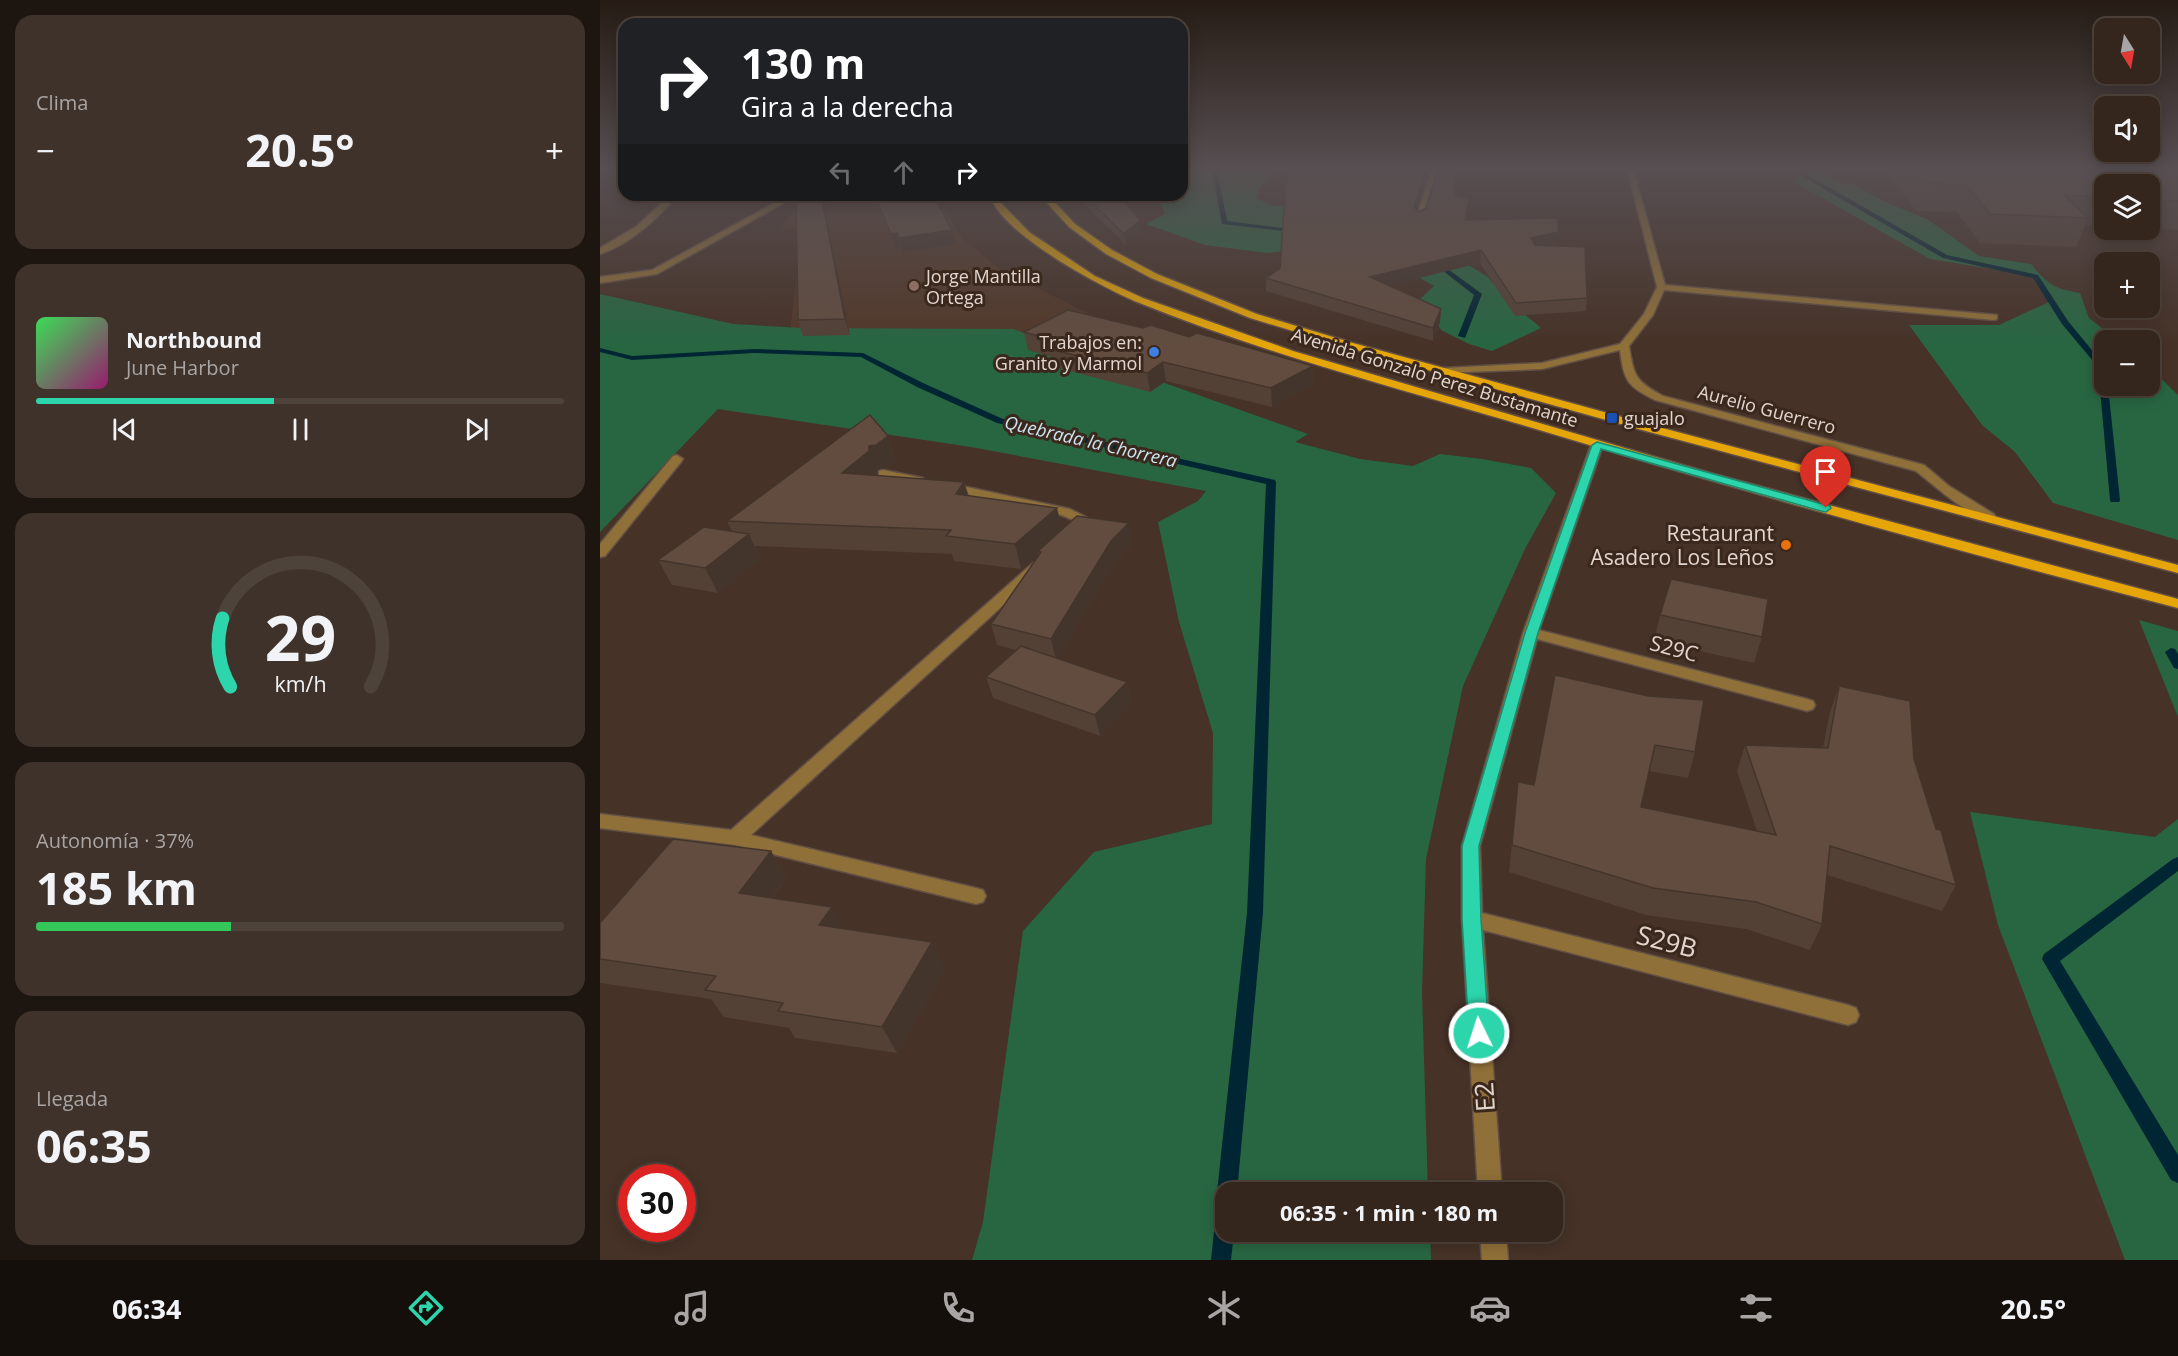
<!DOCTYPE html>
<html lang="es">
<head>
<meta charset="utf-8">
<style>
  :root { --surface:#34261d; --page:#3f322a; --text:#f1f3f6; --muted:#a9a5a4; --line:#4e433b; --accent:#2cd5ab }
  body { margin:0; font-family:"Open Sans",sans-serif; background:var(--page); color:var(--text); height:100vh; display:flex; flex-direction:column; font-size:22px; white-space:nowrap }
  * { box-sizing:border-box; margin:0 }
  p { font-size:20px; color:var(--muted) }
  .icon { flex:none; width:33px; height:33px; fill:none; stroke:currentColor; stroke-width:2; stroke-linecap:round; stroke-linejoin:round }
  .map { position:relative; flex:1; overflow:hidden }
  .drawer { display:flex; flex-direction:column; gap:15px; padding:15px; background:#1d1510; width:600px }
  .drawer>* { flex:none }
  .guide { position:absolute; left:18px; top:18px; width:570px; height:183px; border-radius:18px; box-shadow:0 3px 15px #0003,0 0 0 2px var(--line); background:#202124; color:#fff; overflow:hidden }
  .needle { width:39px; rotate:169deg }
  .tools { position:absolute; left:1494px; top:18px; display:grid; gap:12px }
  .tools a { display:grid; place-items:center; width:66px; height:66px; border-radius:12px; background:var(--surface); box-shadow:0 3px 15px #0003,0 0 0 2px var(--line); font-size:30px }
  .speed { position:absolute; left:18px; top:1164px; display:flex; gap:12px; font-size:30px; font-weight:700; text-align:center }
  .speed>* { display:grid; place-content:center; width:78px; height:78px; border-radius:50%; background:var(--surface); box-shadow:0 3px 15px #0003,0 0 0 2px var(--line); line-height:1 }
  .speed .limit { border:9px solid #d22; background:#fff; color:#111 }
  .pin { position:absolute; display:grid; place-items:center; width:51px; height:51px; color:#fff; margin:-62px -26px; border-radius:50% 50% 50% 0; rotate:-45deg; box-shadow:0 0 6px #0007 }
  .pin .icon { rotate:45deg }
  .me { position:absolute; width:66px; margin:-33px; rotate:356deg; stroke-linejoin:round; filter:drop-shadow(0 0 4px #0008) }
  .turn { display:flex; align-items:center; gap:21px; height:126px; padding:0 24px; font-size:27px }
  .turn .icon { width:78px; height:78px; stroke-width:2.5 }
  .turn b { display:block; font-size:42px; line-height:51px }
  .lanes { display:flex; align-items:center; height:57px; padding:0 24px; background:#0003; justify-content:center; gap:30px; direction:ltr }
  .lanes .off { opacity:.35 }
  .big { font-size:45px; font-weight:700; line-height:1.1 }
  .drawer .widget { flex:1; display:flex; flex-direction:column; justify-content:center; gap:9px; min-width:0; padding:0 21px; border-radius:18px; background:var(--page) }
  .drawer .dial { align-items:center; gap:0 }
  .dial svg { height:156px; overflow:visible; fill:none; stroke:var(--line); stroke-width:7; stroke-linecap:round; text-anchor:middle }
  .dial text { fill:var(--text); stroke:none }
  .song { display:flex; align-items:center; gap:18px }
  .cover { width:72px; height:72px; border-radius:9px; background:linear-gradient(135deg,hsl(130 70% 55%),hsl(320 70% 35%)) }
  .played { height:6px; border-radius:3px; background:linear-gradient(90deg,var(--accent) 45%,var(--line) 45%) }
  .keys { display:flex; justify-content:space-around; direction:ltr }
  .heat { display:flex; justify-content:space-between; align-items:center; font-size:33px; direction:ltr }
  .charge { height:9px; border-radius:4px; background:linear-gradient(90deg,#34c759 37%,var(--line) 0) }
  .trip { position:absolute; left:615px; top:1182px; width:348px; height:60px; border-radius:18px; background:var(--surface); box-shadow:0 3px 15px #0003,0 0 0 2px var(--line); font-weight:700; line-height:60px; text-align:center }
  .dock { display:flex; height:96px; justify-content:space-around; align-items:center; background:#150f0c; color:var(--muted) }
  .dock .icon { width:42px; height:42px }
  .dock .selected { color:var(--accent) }
  .dock b { font-size:27px; color:var(--text) }
  main { display:flex; flex:1; min-height:0 }
  .map>svg:first-child { display:block }
</style>
</head>
<body>
<main>
<section class="drawer">
<div class="widget"><p>Clima</p>
<div class="heat"><a>−</a><b class="big">20.5°</b><a>+</a></div>
</div>
<div class="widget">
<div class="song"><i class="cover"></i><div><b>Northbound</b><p>June Harbor</p></div></div>
<div class="played"></div>
<div class="keys"><svg class="icon" aria-label="previous" viewBox="0 0 24 24"><path d="M18 5L8 12l10 7zM5 5v14"/></svg><svg class="icon" aria-label="pause" viewBox="0 0 24 24"><path d="M8 5v14M16 5v14"/></svg><svg class="icon" aria-label="next" viewBox="0 0 24 24"><path d="M6 5l10 7-10 7zM19 5v14"/></svg></div>
</div>
<div class="widget dial"><svg viewBox="0 0 100 80">
<path d="M14 69A42 42 0 1 1 86 69"/>
<path d="M14 69A42 42 0 0 1 10 34" stroke="#2cd5ab"/>
<text x="50" y="56" font-size="32" font-weight="700">29</text>
<text x="50" y="72" font-size="11">km/h</text>
</svg></div>
<div class="widget"><p>Autonomía · 37%</p><b class="big">185 km</b><div class="charge"></div></div>
<div class="widget"><p>Llegada</p><b class="big">06:35</b></div>
</section>
<div class="map">
<svg width="1578" height="1260" viewBox="0 0 1578 1260">
  <rect width="100%" height="100%" fill="#463227"/>
  <!-- built -->
  <path fill="#523829" d="M220,195h116l26,43 38,31 144,73 -355,-4 14,-110 -20,2 1,-7 8,-11z"/>
  <!-- green -->
  <path fill="#286642" d="M582,168l96,1 -18,19 -4,10 15,7 28,4 145,41 44,27 17,21 36,30 -49,23 -23,-7 -28,-14 -7,-12 -16,-17 16,-15 -36,-21 -105,-15 -26,3 -62,-8 -59,-21 19,-10 -8,-19h25z
    M1200,168h38l-9,5 6,9 19,2 29,17 44,18 52,37 52,8c16,20 24,25 49,29l9,25 28,22h-13v46h46v-18l28,27v145l-125,-37 -38,-51 -33,-27 -73,-100h90l52,-24 -15,-25 -106,-17 -136,-77 8,-10z
    M0,294l133,30 69,4 211,1 295,105 -13,8 65,17 53,7 27,-12 42,5 49,9 25,25 -31,56 -62,137 -37,173 -4,133 6,200h-202v40h204l1,28h-459l11,-38 40,-291 71,-79 118,-28 1,-91 -34,-111 -21,-100 40,-21 8,-10 -235,-44 -253,-38 -118,123z
    M1539,620l39,11v86z
    M1370,812l185,25 23,-18v441h-53l-127,-335z"/>
  <g fill="none" stroke-linecap="round" stroke-linejoin="round">
    <!-- stream -->
    <path fill="#002634" fill-rule="evenodd" d="M612,168h5l10,53 71,9 3,2 -1,1 -78,-9z
      M1205,168h6l-7,5 143,82 91,20 30,46 36,44v21h4l12,114 -1,2h-8l-1,-2 -12,-133 -36,-43 -29,-46 -90,-20 -145,-84v-2z
      M833,261h4l45,33 -17,44 -7,-2 16,-41 -41,-32z
      M0,348l32,8 122,-7 109,4 60,30 80,36 272,61 1,2 -13,431 -26,279h-11v9l-6,-2 -3,-7 30,-279 19,-429 -269,-61 -80,-36 -56,-30 -107,-4 -122,7 -32,-8z
      M1571,648l4,1 3,5v15l-4,-1 -9,-16z
      M1578,857v14l-118,90 118,194v28l-7,-3 -129,-221 2,-5 129,-95z
      M626,1202v30h8l-3,28h-20l5,-48 3,-7z"/>
    <defs>
      <path id="minor" d="M832,168h6l-14,51 -4,2 -4,-2z
        M1027,168h6l32,117 332,30v4l-3,1 -330,-30 -11,25 -24,31c5,30 6,35 34,50l261,69 25,21 45,28 2,3 -2,3c-17,4 -64,-38 -78,-49l-261,-71c-28,-14 -31,-19 -35,-50l-78,19 -102,4v-4l4,-1 98,-5 78,-19 24,-30 13,-27z
        M70,195h8c-21,24 -47,49 -78,59v-6l37,-22z
        M189,195h9l-141,79 -57,9v-6l52,-7z
        M997,441l6,4 -64,185 268,69 6,2 2,4 -2,4 -6,2 -270,-72 -57,207 2,67 366,92 8,3 3,7 -3,7 -8,3 -365,-95 19,262h-24l-16,-273v-73l61,-213 68,-188z
        M77,455l6,4 -2,3 -76,94 -5,1v-13l73,-88z
        M283,470l40,8 2,3 -6,4 -40,-8v-6z
        M348,483l122,26 24,12 -7,8h-10l-2,-3 3,-4 -17,-7 -117,-25 -2,-3 2,-3z
        M438,562l7,4 -2,3 -292,266 225,53 7,2 3,6 -3,6 -7,2 -241,-59 -135,-17v-14l131,16 302,-267z
        M880,1232h26l2,28h-26z"/>
      <path id="major" d="M390,195h8l2,7 29,30 66,44 48,22 150,53 417,122 468,126v9c-218,-56 -436,-117 -652,-182 -130,-38 -263,-73 -389,-124 -36,-15 -137,-69 -147,-107z
        M440,195h8l27,29 37,26 45,24 100,40 96,29 298,82 527,140v8l-536,-143 -296,-83 -96,-29 -99,-40 -45,-24 -37,-27z"/>
    </defs>
    <!-- minor casing -->
    <use href="#minor" stroke="#624f45" stroke-width="3"/>
    <!-- major casing -->
    <use href="#major" stroke="#624f45" stroke-width="3"/>
    <!-- minor -->
    <use href="#minor" fill="#8f7038" fill-rule="evenodd"/>
    <!-- major -->
    <use href="#major" fill="#e6a508" fill-rule="evenodd"/>
  </g>
  <!-- wall -->
  <path fill="#534136" d="M830,168l-13,41 2,3 7,-4 32,-32 -2,10v10l12,14 -1,10 92,12 -1,11 -10,3 39,52 -1,13 -71,5 -35,-53 -92,22 53,24 -1,13 -7,19 -167,-50v-13z
    M1284,168h294v62l-28,-2v-44h-46v42l-19,-1 -9,22 -96,-4 -23,-31 -41,-1z
    M222,195l28,140 -47,1 -5,-16z
    M274,195h59l19,35 3,14 -52,8 -2,-5 -6,1z
    M475,195h45l21,37 -15,13z
    M543,328l46,9 124,29 1,19 -42,22 -106,-26 -16,11 -92,-24 -2,-10 -28,-8 -4,-18z
    M288,436l7,23 -11,9 -7,2v5l-1,1 88,6 5,14 93,33 71,14 -18,18 -58,97 70,24 4,21 -31,33 -107,-38 -7,-21 30,-27 -19,-5 -6,-21 47,-67v-2l-17,14 -67,-8 -2,-7 -197,-8 5,13 -42,34 -46,-8 -14,-25 74,-29 -5,-10z
    M1060,615l102,22 -8,26 -100,-22z
    M955,675l140,77 -7,26 -39,-7 -8,36 116,24 -20,-60 8,-26 78,3 7,-36 9,-26 75,73 22,70 20,56 -14,26 -115,-36 -5,49 -12,26 -64,-21 -100,-14 -137,-43 9,-90 16,3z
    M171,851l15,27 -14,20 72,31 101,40 -48,84 -102,-15 -6,-10 -65,-11 -13,-18 -111,-16v-60z"/>
  <!-- shaded-wall -->
  <path fill="#44352c" d="M827,168h3l-16,50v-11z
    M858,168v8l-5,21v-11z
    M221,195h1l28,140 -5,-16z
    M869,199l-1,11 -3,21v-11z
    M540,220l1,12 -15,13 -2,-11z
    M352,230l3,14 -52,8 -4,-14z
    M959,232l-1,11 -28,7 1,-12z
    M297,233l4,14 -6,1 -4,-14z
    M881,250l-1,13 -110,27v-13z
    M841,309l-1,13 -7,19v-13z
    M563,362l3,19 -16,11 -3,-19z
    M713,366l1,19 -42,22 -1,-19z
    M288,436l7,23 -11,9 -7,2v5l-26,22 -9,-24 27,-27z
    M364,482l7,24 -15,-12z
    M457,508l6,25 -26,19 1,3 -17,14 -6,-25z
    M529,523l4,20 -18,18 -59,99 -5,-21 60,-98z
    M149,534l11,25 -42,34 -13,-25z
    M527,682l4,21 -31,33 -5,-21z
    M171,851l15,27 -31,42 -16,-27z
    M232,907l15,27 -28,-9z
    M332,942l13,27 -48,84 -15,-26z"/>
  <!-- building -->
  <path fill="#614c3f" stroke="#44352c" stroke-width="1.5" d="M697,168h130l-13,39 5,5 7,-4 12,-40h20l-5,18h3l-2,10 15,3 -4,21 92,-2 2,14 -28,6 4,7 50,2 2,51 -71,5 -35,-53 -111,27 71,32 -8,19 -167,-50 14,-10 6,-87z
    M1312,168h266v33l-28,-1v-16h-46v13l-40,-2 24,23 -98,-4 -24,-29 -42,-2z
    M196,195h25l24,124 -47,1z
    M275,195h58l19,35 -53,8 -2,-5 -6,1z
    M484,195h36l20,25 -16,14z
    M468,310l75,18 8,-3 38,12 8,-4 116,33 -42,22 -108,-26 -16,11 -93,-23 13,-6 -43,-12z
    M270,415l18,21 -12,9 -7,1v5l-27,22 122,9 -8,12 101,14 -42,36 -69,-8 5,-6 -224,-9z
    M477,516l52,7 -18,18 -60,98 -60,-15 50,-72h-4z
    M104,527l45,7 -44,34 -47,-8z
    M1071,579l97,20 -6,38 -102,-22z
    M421,646l106,36 -32,33 -109,-38z
    M955,675l93,21 56,4 -9,52 -40,-7 -14,62 135,28 -31,-90 83,3 11,-62 71,15 4,58 22,70 5,1 15,55 -126,-39 -8,78 -66,-22 -103,-14 -141,-43 6,-63 16,3z
    M73,839l98,12 -32,42 93,14 -13,18 113,17 -50,85 -104,-16 5,-8 -78,-13 11,-14 -116,-17v-36z"/>
  <!-- sky -->
  <linearGradient id="sky" x2="0" y2="1"><stop stop-color="#261c15"/><stop offset="0.49" stop-color="#574f52"/><stop offset="1" stop-color="#574f52" stop-opacity="0"/></linearGradient>
  <rect width="1578" height="344" fill="url(#sky)"/>
  <!-- route -->
  <path fill="#2cd5ab" stroke="#1d8a6f" stroke-width="1.5" d="M997,442l233,64 1,2 -5,4 -5,-1 -220,-62 -63,184 -59,213 2,73 8,114 -3,7 -7,2 -7,-2 -3,-7 -7,-114v-73l63,-213 67,-188z"/>
  <!-- markers -->
  <circle fill="#8d6e63" stroke="#3b281d" stroke-width="2" cx="314" cy="286" r="6"/>
  <circle fill="#3f7fe0" stroke="#3b281d" stroke-width="2" cx="554" cy="352" r="6"/>
  <rect fill="#1a4fb4" stroke="#3b281d" stroke-width="2" x="1006" y="412" width="12" height="12" rx="3"/>
  <circle fill="#e8710a" stroke="#3b281d" stroke-width="2" cx="1186" cy="545" r="6"/>
  <g text-anchor="middle" dominant-baseline="central" stroke-width="6" stroke-linejoin="round" paint-order="stroke">
    <!-- far-poi labels -->
    <g font-size="18" fill="#e2d5ce" stroke="#3b281d" text-anchor="start">
      <text x="326" y="276">Jorge Mantilla<tspan x="326" dy="21">Ortega</tspan></text>
      <text x="542" y="342" text-anchor="end">Trabajos en:<tspan x="542" dy="21">Granito y Marmol</tspan></text>
      <text x="1024" y="418">guajalo</text>
    </g>
    <!-- far-street labels -->
    <g font-size="18" fill="#e2d5ce" stroke="#3b281d">
      <text transform="translate(835 377) rotate(17)">Avenida Gonzalo Perez Bustamante</text>
      <text transform="translate(1167 409) rotate(15)">Aurelio Guerrero</text>
    </g>
    <!-- far-water labels -->
    <g font-size="18" font-style="italic" fill="#cce4f1" stroke="#3b281d">
      <text transform="translate(491 441) rotate(13)">Quebrada la Chorrera</text>
    </g>
    <!-- poi labels -->
    <g font-size="21" fill="#e2d5ce" stroke="#3b281d" text-anchor="end">
      <text x="1174" y="533">Restaurant<tspan x="1174" dy="24">Asadero Los Leños</tspan></text>
    </g>
    <!-- street labels -->
    <g font-size="21" fill="#e2d5ce" stroke="#3b281d">
      <text transform="translate(1074 648) rotate(15)">S29C</text>
    </g>
    <!-- near-street labels -->
    <g font-size="26" fill="#e2d5ce" stroke="#3b281d">
      <text transform="translate(1067 941) rotate(14)">S29B</text>
      <text transform="translate(884 1097) rotate(-94)">E2</text>
    </g>
  </g>
</svg>
<div class="tools">
<a><svg class="needle" viewBox="-14 -14 28 28"><path d="M0-13l5 13h-10z" fill="#e53935"/><path d="M0 13l5-13h-10z" fill="#a9a5a4"/></svg></a>
<a><svg class="icon" aria-label="sound" viewBox="0 0 24 24"><path d="M4 9h4l5-4v14l-5-4H4zM17 9q2 3 0 6"/></svg></a>
<a><svg class="icon" aria-label="layers" viewBox="0 0 24 24"><path d="M12 4l9 5-9 5-9-5zM3 14l9 5 9-5"/></svg></a>
<a>+</a>
<a>−</a>
</div>
<div class="speed"><div class="limit">30</div></div>
<div class="pin" style="left:1226px;top:508px;background:#d93025"><svg class="icon" aria-label="arrive" viewBox="0 0 24 24"><path d="M6 21V4h12l-3 4 3 4H6"/></svg></div>
<svg class="me" style="left:879px;top:1033px" viewBox="-20 -20 40 40"><circle r="17" fill="#2cd5ab" stroke="#fff" stroke-width="3"/><path d="M0-11L8 9 0 5-8 9z" fill="#fff"/></svg>
<div class="trip">06:35 · 1 min · 180 m</div>
<div class="guide">
<div class="turn"><svg class="icon" aria-label="right" viewBox="0 0 24 24"><path d="M7 20v-9h11M14 6l5 5-5 5"/></svg><div><b>130 m</b>Gira a la derecha</div></div>
<div class="lanes"><svg class="icon off" aria-label="left" viewBox="0 0 24 24"><path d="M17 20v-9H6M10 6l-5 5 5 5"/></svg><svg class="icon off" aria-label="ahead" viewBox="0 0 24 24"><path d="M12 20V5M6 11l6-6 6 6"/></svg><svg class="icon" aria-label="right" viewBox="0 0 24 24"><path d="M7 20v-9h11M14 6l5 5-5 5"/></svg></div>
</div>
</div>
</main>
<nav class="dock">
<b>06:34</b>
<svg class="icon selected" aria-label="directions" viewBox="0 0 24 24"><path d="M12 3l9 9-9 9-9-9zM9 14v-3h6M13 9l2 2-2 2"/></svg>
<svg class="icon" aria-label="music" viewBox="0 0 24 24"><path d="M9 18V5l10-2v13"/><circle cx="6" cy="18" r="3"/><circle cx="16" cy="16" r="3"/></svg>
<svg class="icon" aria-label="phone" viewBox="0 0 24 24"><path d="M5 4h4l2 5-3 2q2 4 5 5l2-3 5 2v4C11 20 4 13 5 4z"/></svg>
<svg class="icon" aria-label="climate" viewBox="0 0 24 24"><path d="M12 3v18M4 7l16 10M4 17L20 7"/></svg>
<svg class="icon" aria-label="car" viewBox="0 0 24 24"><path d="M5 17H2v-5l4-1 3-4h7l3 4 3 1v5h-3M9 17h6M6 11h13"/><circle cx="7" cy="17" r="2"/><circle cx="17" cy="17" r="2"/></svg>
<svg class="icon" aria-label="filters" viewBox="0 0 24 24"><path d="M4 7h16M4 17h16"/><circle cx="9" cy="7" r="2"/><circle cx="15" cy="17" r="2"/></svg>
<b>20.5°</b>
</nav>
</body>
</html>
